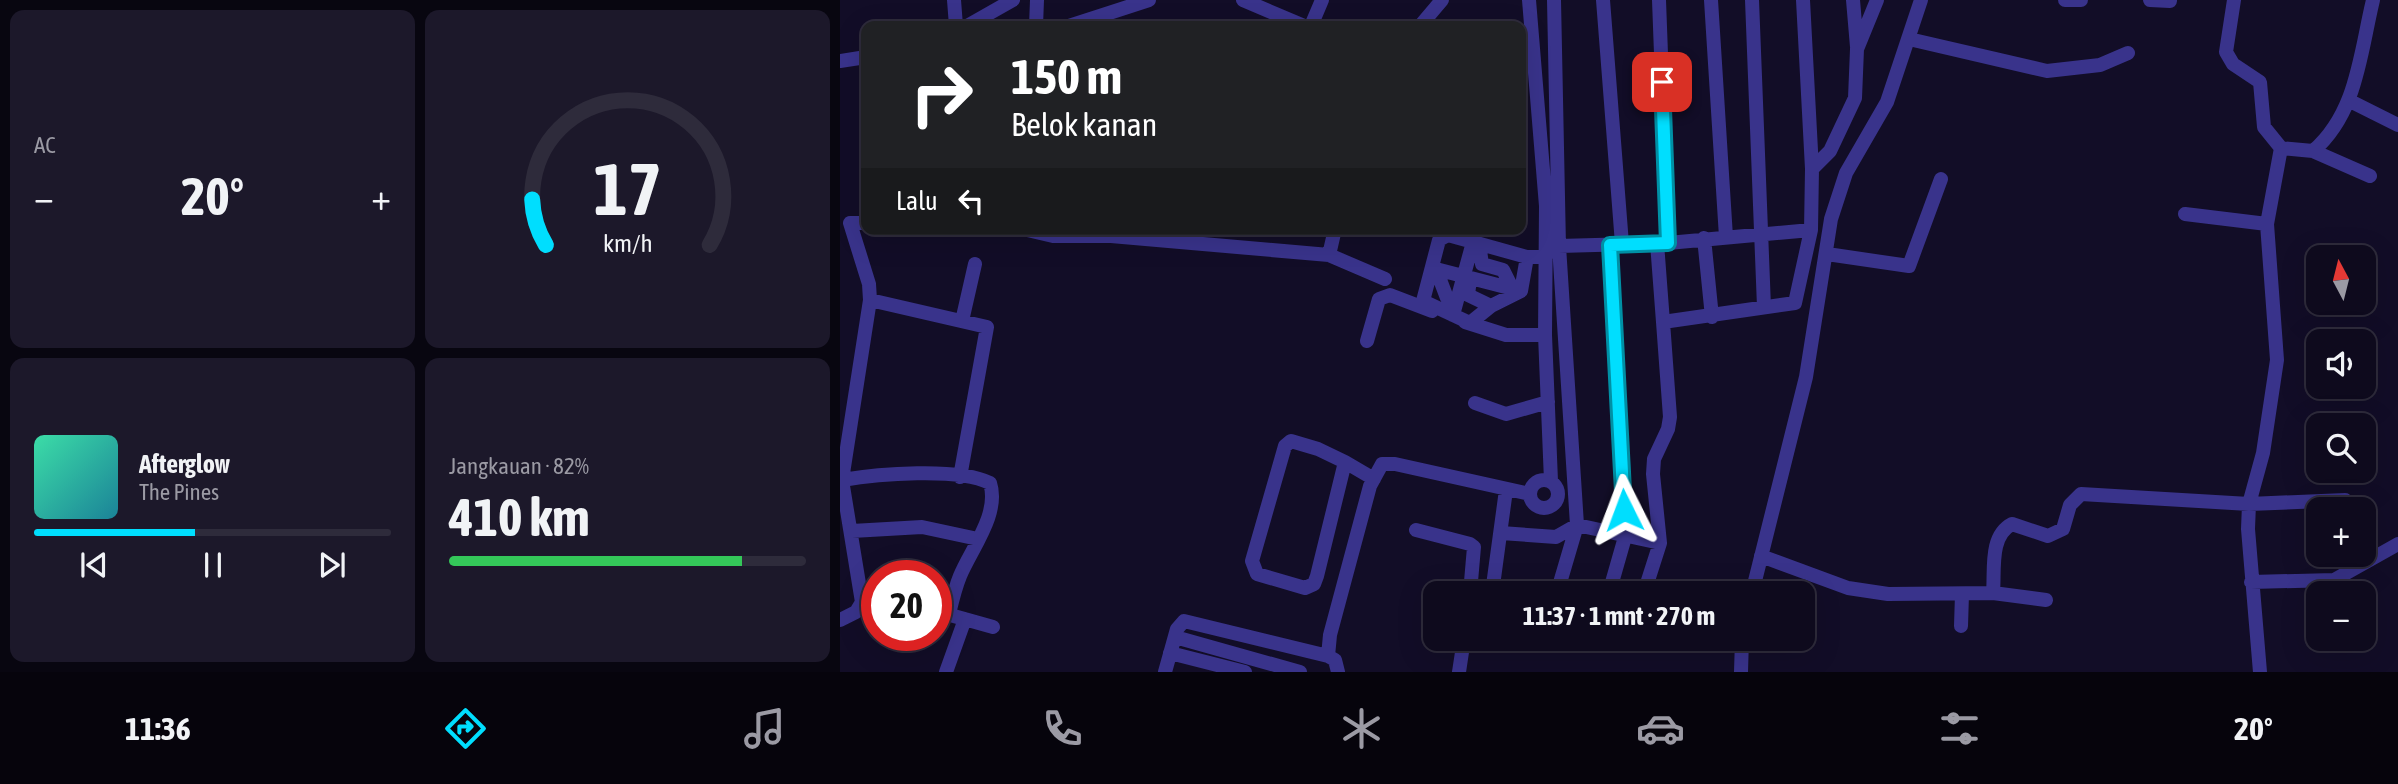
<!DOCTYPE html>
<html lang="id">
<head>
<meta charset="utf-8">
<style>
  :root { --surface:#0e0a1d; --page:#1c182a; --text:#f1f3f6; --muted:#9b9aa4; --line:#2e2b3b; --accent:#00defe }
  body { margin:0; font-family:"Asap Condensed",sans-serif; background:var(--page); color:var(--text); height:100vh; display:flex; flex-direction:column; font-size:26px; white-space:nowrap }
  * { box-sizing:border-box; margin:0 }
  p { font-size:23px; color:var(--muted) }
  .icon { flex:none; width:38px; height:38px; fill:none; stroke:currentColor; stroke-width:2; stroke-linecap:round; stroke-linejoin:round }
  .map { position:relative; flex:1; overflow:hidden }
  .panel { display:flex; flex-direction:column; gap:10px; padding:10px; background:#080610; width:840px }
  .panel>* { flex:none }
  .guide { position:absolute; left:21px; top:21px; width:665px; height:214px; border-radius:14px; box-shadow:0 7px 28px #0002,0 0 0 2px var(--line); background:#202124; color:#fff; overflow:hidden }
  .needle { width:46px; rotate:353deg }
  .tools { position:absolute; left:1466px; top:245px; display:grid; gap:14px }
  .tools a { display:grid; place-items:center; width:70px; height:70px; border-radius:14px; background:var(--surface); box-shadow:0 7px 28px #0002,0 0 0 2px var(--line); font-size:35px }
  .speed { position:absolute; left:21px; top:560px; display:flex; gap:14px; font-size:35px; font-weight:700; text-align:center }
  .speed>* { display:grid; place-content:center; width:91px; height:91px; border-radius:50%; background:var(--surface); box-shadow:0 7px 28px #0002,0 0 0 2px var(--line); line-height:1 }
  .speed .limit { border:10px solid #d22; background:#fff; color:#111 }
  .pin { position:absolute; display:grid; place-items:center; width:60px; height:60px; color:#fff; margin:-30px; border-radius:14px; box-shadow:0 4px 10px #0006 }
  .me { position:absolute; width:77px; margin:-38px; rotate:357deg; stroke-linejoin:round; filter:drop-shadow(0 0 5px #0008) }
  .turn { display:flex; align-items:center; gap:24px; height:147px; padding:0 35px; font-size:32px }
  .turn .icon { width:91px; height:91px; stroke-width:2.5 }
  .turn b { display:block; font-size:49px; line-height:60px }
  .then { display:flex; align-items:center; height:66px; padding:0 35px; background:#0003; gap:14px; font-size:26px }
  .big { font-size:52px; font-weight:700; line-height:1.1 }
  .panel .card { flex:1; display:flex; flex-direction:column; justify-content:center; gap:10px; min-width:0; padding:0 24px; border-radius:14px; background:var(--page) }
  .panel .dial { align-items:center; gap:0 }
  .dial svg { height:182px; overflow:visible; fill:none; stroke:var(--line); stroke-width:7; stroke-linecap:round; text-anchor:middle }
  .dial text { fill:var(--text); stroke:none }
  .song { display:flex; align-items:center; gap:21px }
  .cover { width:84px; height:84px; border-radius:10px; background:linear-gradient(135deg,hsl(160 70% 55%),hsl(190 70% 35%)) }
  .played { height:7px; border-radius:4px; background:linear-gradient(90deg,var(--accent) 45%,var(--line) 45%) }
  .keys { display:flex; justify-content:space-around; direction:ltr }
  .heat { display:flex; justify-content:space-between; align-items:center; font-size:38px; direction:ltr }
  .charge { height:10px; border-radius:5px; background:linear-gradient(90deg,#34c759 82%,var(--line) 0) }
  .panel .tiles { flex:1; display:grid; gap:10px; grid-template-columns:repeat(2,1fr) }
  .trip { position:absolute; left:583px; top:581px; width:392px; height:70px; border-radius:14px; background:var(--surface); box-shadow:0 7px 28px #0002,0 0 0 2px var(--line); font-weight:700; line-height:70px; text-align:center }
  .tabs { display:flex; height:112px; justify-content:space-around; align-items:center; background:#06040c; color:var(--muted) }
  .tabs .icon { width:49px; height:49px }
  .tabs .on { color:var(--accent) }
  .tabs b { font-size:32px; color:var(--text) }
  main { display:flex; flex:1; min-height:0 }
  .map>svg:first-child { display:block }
</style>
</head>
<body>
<main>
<section class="panel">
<div class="tiles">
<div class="card"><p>AC</p>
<div class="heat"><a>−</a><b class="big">20°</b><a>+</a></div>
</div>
<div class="card dial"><svg viewBox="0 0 100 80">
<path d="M14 69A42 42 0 1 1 86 69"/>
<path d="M14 69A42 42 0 0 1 8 49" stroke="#00defe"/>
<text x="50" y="56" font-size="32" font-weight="700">17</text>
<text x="50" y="72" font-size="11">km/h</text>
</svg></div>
<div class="card">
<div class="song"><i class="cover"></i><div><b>Afterglow</b><p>The Pines</p></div></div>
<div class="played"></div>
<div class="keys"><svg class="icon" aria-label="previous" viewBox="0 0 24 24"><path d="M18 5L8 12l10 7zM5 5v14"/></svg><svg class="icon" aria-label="pause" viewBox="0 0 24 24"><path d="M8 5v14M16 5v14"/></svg><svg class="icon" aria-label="next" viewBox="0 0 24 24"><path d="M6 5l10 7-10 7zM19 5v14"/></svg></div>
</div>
<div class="card"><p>Jangkauan · 82%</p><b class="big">410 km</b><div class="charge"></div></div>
</div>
</section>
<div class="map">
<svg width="1558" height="672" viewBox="0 0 1558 672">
  <rect width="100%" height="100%" fill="#120d27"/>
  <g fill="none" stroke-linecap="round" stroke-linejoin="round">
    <!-- minor -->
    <path stroke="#39338b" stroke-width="14" d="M114,0l2,26
      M403,0l61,26
      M689,0l17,206 -1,129 6,146
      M714,0l5,246
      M763,0l19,244
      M819,0l9,243
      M871,0l15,237
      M912,0l12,307
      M963,0l9,169
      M1013,0l4,47
      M1225,0h16
      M1310,0l20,1
      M1394,0l-8,52 7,12 27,18 4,45 17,21
      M127,26l46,-26
      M196,26l1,-26
      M229,26l80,-26
      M471,26l11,-26
      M580,26l22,-26
      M1069,39l138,32 53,-6 28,-12
      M0,61l26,-4
      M1510,101l48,24
      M1473,151l57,25
      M1345,214l82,10
      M183,229l30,7h58l218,19 56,24
      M864,238l8,79
      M817,243l6,79
      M639,244l3,20 21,6 9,18
      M987,254l82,12 32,-87
      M489,255l6,-26
      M687,257l-6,34 -30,15 -21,17 -47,-22 16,-61 9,-5 79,22h19
      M592,268l89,23
      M589,279l10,-2 8,21 9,4
      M630,279l-2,16 23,11
      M30,300l117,27 -27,150
      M613,315l20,-73
      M122,321l13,-57
      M625,322l41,13h39
      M527,341l12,-42 11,-4 42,16
      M635,403l31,11 42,-12
      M451,441l27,8 27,13 -28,114 -3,8 -9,4 -48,-14 -5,-13 33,-115z
      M505,462l29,17
      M690 494a14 14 0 1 1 28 0a14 14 0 1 1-28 0Z
      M2,480c35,-6 116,-13 148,3 10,31 -19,66 -30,93 -5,12 -8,25 -11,38
      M576,530l54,14 4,3 -4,46
      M12,531l70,-4 56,12
      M661,533l55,4 21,-12 83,18
      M921,556l87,32 40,6 105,-1 53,7
      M1411,582l83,-2 64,-36
      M652,585l37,8
      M652,593l14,-103
      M717,593l20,-68 -18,-279 109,-3 143,-13
      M769,593l16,-56 -15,-292
      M804,593l16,-50 -7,-69 1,-15 14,-30 2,-12 -7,-95 132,-19 16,-73 1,-61 18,-18 25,-53 2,-49 20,-49
      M912,593l54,-216 25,-158 15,-46 41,-71 34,-102
      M1153,593c2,-23 -4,-57 19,-69l36,12 15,-7 7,-24 11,-11 168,10 96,-4 3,9
      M21,605l16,1
      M96,611l57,16
      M0,620l16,-8 6,-10 -20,-122 28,-180 -1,-16 -19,-61h16
      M1121,626l1,-32
      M335,637l125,35
      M330,653l75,19
      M106,672l19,-53
      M325,672l12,-43 7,-8 144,35
      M498,672l-3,-12 -7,-4 2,-21 40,-149 12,-22h13l135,30
      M619,672l5,-33
      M901,672l1,-33
      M1420,672l-12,-143 1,-25 14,-51 14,-93 -10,-136 14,-76 32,3c44,-38 47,-97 60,-151"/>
  </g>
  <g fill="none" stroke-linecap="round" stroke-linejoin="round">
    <defs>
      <path id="route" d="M784,510l-14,-265 58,-2 -6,-161"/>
    </defs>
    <!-- route casing -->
    <use href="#route" stroke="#0090a5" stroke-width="18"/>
    <!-- route -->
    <use href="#route" stroke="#00defe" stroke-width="12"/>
  </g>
</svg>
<div class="tools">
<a><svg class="needle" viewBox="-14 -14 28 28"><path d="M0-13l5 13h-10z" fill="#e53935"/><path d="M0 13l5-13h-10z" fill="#9b9aa4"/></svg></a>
<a><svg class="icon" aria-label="sound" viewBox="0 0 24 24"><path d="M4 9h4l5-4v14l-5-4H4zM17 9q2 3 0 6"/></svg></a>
<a><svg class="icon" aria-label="search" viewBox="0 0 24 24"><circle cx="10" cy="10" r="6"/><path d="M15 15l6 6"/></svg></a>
<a>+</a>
<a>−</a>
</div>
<div class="speed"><div class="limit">20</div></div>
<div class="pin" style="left:822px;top:82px;background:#d93025"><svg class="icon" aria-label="arrive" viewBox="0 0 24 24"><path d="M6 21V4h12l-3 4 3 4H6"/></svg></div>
<svg class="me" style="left:784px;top:510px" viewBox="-20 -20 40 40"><path d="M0-17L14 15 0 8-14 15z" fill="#00defe" stroke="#fff" stroke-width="4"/></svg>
<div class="trip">11:37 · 1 mnt · 270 m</div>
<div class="guide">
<div class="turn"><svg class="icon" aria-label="right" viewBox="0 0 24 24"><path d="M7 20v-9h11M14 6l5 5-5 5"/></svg><div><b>150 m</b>Belok kanan</div></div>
<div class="then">Lalu<svg class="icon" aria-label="left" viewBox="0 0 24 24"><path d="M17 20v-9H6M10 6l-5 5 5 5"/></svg></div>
</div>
</div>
</main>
<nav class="tabs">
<b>11:36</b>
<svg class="icon on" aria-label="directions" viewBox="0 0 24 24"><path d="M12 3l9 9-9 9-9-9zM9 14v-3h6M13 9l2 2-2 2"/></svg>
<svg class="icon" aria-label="music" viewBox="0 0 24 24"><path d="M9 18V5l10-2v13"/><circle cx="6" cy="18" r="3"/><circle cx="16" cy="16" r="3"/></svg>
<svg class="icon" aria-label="phone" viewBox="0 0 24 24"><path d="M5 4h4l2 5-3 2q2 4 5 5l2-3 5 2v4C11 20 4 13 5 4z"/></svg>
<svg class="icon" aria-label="climate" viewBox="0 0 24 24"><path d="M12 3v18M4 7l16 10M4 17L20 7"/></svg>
<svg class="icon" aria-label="car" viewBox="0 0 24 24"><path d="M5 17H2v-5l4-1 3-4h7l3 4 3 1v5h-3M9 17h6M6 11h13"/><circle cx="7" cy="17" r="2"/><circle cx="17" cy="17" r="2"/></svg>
<svg class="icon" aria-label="filters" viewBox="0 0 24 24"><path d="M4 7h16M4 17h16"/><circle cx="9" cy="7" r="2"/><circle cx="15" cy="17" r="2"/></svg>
<b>20°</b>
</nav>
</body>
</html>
